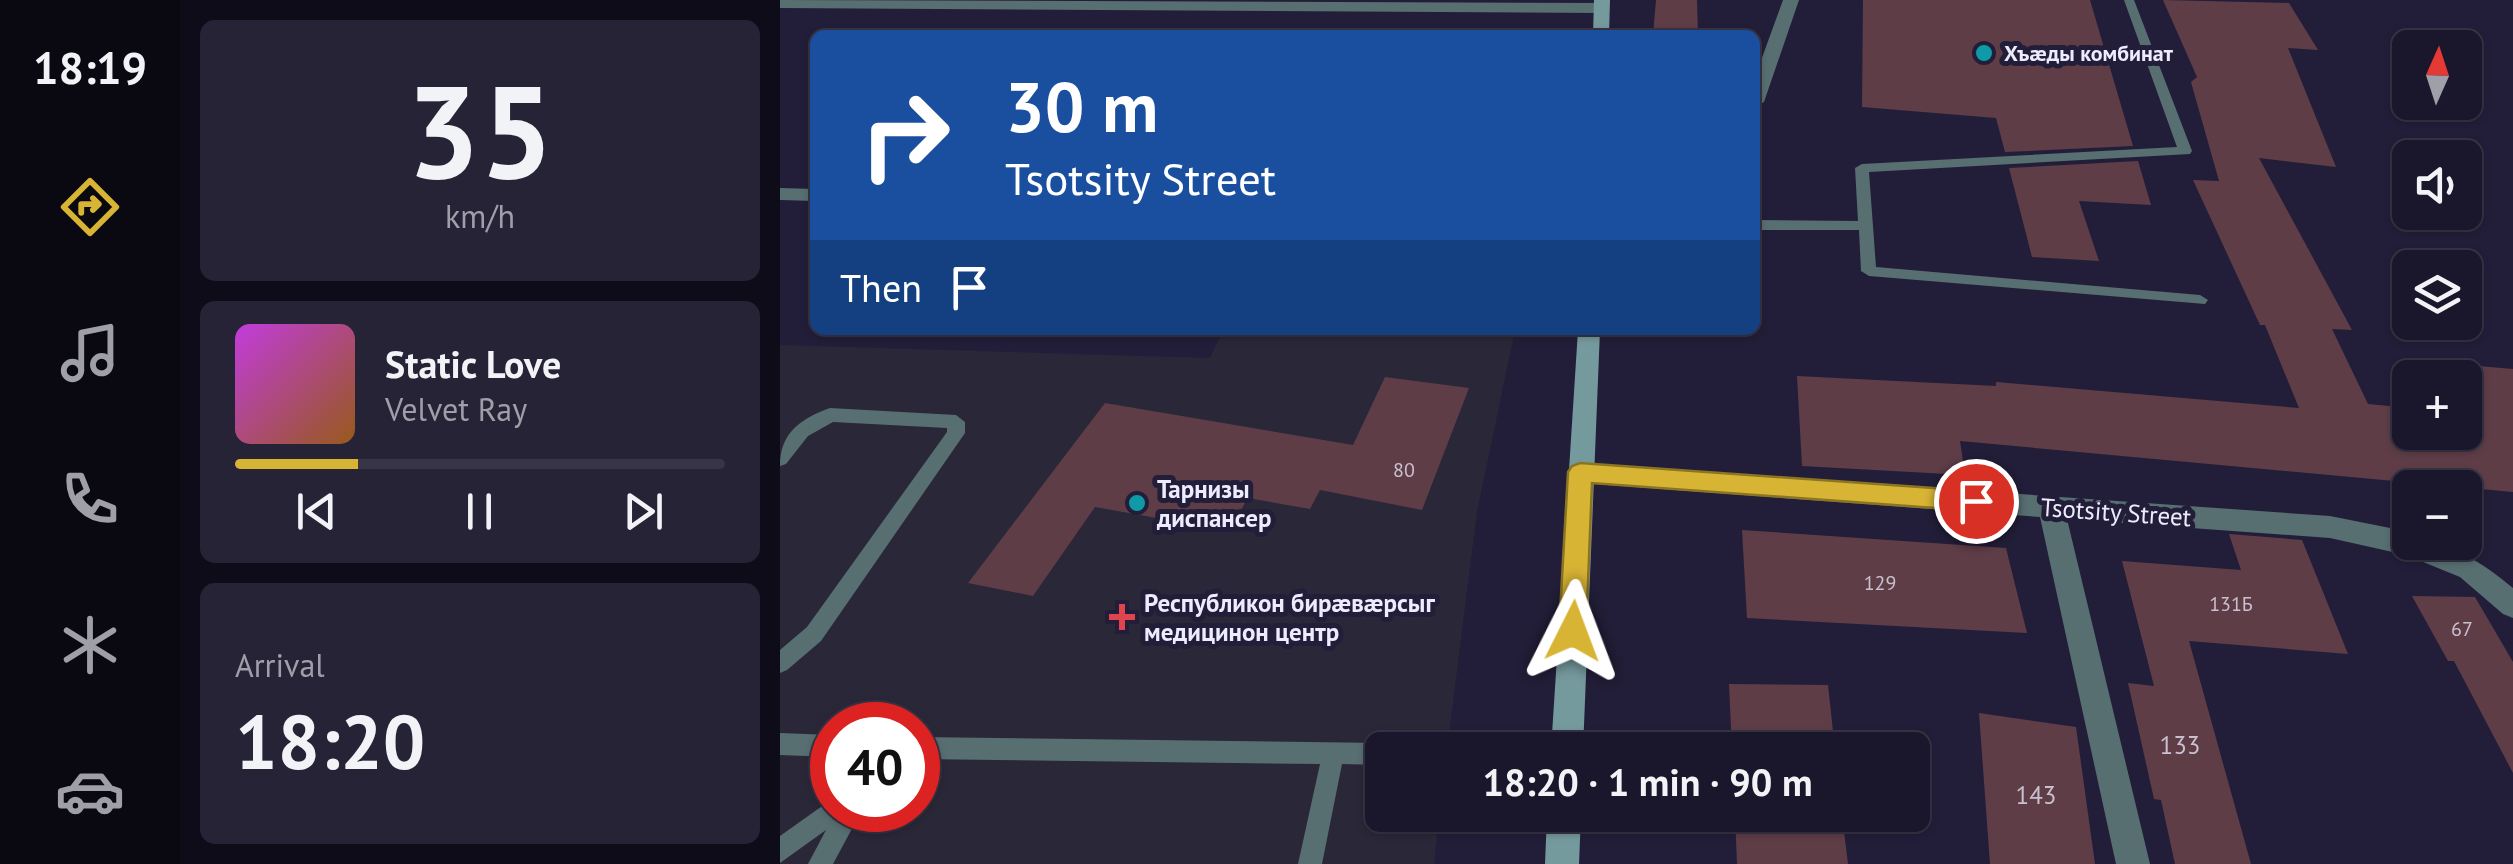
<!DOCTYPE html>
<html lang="en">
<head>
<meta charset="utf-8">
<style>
  :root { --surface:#1a162b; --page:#272337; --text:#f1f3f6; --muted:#9f9fa9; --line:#383547; --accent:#d8b434 }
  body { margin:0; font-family:"PT Sans",sans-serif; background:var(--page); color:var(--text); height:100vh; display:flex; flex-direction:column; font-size:38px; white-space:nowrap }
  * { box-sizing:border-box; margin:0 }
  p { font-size:32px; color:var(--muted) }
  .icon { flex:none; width:55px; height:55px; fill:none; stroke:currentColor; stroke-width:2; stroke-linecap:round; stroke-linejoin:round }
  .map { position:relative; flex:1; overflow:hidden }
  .sheet { display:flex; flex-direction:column; gap:20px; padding:20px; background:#0e0c18; width:600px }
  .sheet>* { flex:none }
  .hud { position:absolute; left:30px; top:30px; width:950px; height:305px; border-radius:15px; box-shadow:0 2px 8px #0004,0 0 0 2px var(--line); background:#1a4fa0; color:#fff; overflow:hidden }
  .needle { width:65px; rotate:3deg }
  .buttons { position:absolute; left:1612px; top:30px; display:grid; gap:20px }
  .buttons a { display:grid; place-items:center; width:90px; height:90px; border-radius:15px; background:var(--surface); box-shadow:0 2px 8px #0004,0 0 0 2px var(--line); font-size:50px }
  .speed { position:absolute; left:30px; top:702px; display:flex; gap:20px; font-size:50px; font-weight:700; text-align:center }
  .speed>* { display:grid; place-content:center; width:130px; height:130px; border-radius:50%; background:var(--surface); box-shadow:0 2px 8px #0004,0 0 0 2px var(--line); line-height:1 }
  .speed .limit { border:15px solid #d22; background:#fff; color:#111 }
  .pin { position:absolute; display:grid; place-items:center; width:85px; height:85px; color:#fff; margin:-42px; border:5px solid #fff; border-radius:50%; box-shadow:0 2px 10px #0007 }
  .me { position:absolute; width:110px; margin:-55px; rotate:3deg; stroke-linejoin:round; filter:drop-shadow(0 0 8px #0008) }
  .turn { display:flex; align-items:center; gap:35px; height:210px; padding:0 30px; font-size:45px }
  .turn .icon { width:130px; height:130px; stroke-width:2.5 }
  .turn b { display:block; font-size:70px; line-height:85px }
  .then { display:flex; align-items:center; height:95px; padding:0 30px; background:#0003; gap:20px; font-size:38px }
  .big { font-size:75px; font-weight:600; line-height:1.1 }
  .sheet .tile { flex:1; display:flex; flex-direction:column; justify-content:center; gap:15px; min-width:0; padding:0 35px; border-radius:15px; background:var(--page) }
  .sheet .dial { align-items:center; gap:0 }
  .dial b { font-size:130px; line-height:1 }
  .song { display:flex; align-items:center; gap:30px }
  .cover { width:120px; height:120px; border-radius:15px; background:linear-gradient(135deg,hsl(290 70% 55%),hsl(30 70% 35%)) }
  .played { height:10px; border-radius:5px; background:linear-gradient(90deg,var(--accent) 25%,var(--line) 25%) }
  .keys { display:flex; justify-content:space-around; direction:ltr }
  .trip { position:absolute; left:585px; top:732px; width:565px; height:100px; border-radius:15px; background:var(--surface); box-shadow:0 2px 8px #0004,0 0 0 2px var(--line); font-weight:600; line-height:100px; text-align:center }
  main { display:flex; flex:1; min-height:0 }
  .tab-bar { display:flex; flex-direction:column; width:180px; justify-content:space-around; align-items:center; background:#0a0911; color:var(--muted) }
  .tab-bar .icon { width:70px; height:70px }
  .tab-bar .selected { color:var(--accent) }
  .tab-bar b { font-size:45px; color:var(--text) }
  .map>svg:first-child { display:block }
</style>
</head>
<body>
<main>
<nav class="tab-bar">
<b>18:19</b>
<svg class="icon selected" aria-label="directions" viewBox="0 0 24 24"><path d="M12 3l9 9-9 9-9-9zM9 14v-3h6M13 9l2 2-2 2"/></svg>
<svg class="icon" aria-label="music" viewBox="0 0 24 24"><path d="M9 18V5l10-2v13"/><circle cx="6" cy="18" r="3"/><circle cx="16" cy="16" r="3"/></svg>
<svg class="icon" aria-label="phone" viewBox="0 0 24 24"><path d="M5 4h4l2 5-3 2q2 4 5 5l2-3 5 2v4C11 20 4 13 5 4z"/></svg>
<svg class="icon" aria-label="climate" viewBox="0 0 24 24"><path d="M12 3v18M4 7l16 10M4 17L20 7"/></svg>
<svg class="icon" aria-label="car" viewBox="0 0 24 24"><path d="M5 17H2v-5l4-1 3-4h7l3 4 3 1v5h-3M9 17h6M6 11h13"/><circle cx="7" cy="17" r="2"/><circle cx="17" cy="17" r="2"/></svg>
</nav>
<section class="sheet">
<div class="tile dial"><b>35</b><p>km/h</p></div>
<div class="tile">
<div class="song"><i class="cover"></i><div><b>Static Love</b><p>Velvet Ray</p></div></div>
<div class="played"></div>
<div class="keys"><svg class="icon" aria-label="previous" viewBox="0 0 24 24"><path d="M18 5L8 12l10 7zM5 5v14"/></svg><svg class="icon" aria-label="pause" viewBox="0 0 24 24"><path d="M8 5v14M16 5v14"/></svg><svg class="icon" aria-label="next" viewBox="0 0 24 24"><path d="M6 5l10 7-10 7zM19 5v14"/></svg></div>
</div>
<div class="tile"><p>Arrival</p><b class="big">18:20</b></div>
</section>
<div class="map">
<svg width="1733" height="864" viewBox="0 0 1733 864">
  <rect width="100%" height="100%" fill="#221e39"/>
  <!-- medical -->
  <path fill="#2a2738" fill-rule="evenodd" d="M443,330h292l-38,182 -30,238h-65v65h57l-5,49h-654v-519l430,13zM52,725h86v85h-86z"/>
  <!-- building -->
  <path fill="#5e3d47" d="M876,0h41l1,35h-45z
    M1083,0h227l43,146 -128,6 -9,-34 -134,-11z
    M1383,0l126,3 29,47 -30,-2 48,119 -77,-9 93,172 -20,-1 36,75 42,4v24h55v-54h-24l-9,-16 81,7v123l-553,-51 5,34 -163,-9 -5,-90 199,10v-4l303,26 -34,-83h-5l-67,-145 26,1 -28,-99 6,-5z
    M1358,161l13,44 -72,-4 20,60 -67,-4 -23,-89z
    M605,377l84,11 -47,122 -102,-20 -10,19 -62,-11 -19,33 -134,-24 -62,89 -65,-13 137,-180 248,42z
    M962,530l264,18 21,85 -280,-15z
    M1449,534l73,6 46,114 -159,-13 62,223h-76l-14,-64 -7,-1 -26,-116 26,3 -32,-125 119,9z
    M1632,596l63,1 38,65v111l-59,-112h-6z
    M949,684l99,1 7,65h-103z
    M1199,713l97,14 19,137h-105z
    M955,815h107l6,49h-111z"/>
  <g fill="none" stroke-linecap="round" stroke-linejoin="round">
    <!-- lane -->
    <path fill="#586f71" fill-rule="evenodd" d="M1344,0h10l58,151 -2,3 -321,18 7,95 324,28 8,5 -3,4 -336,-28 -8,-5 -2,-41h-104v-10l103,1 -3,-53 7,-4 315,-17z
      M50,408l126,7 9,7v11l-144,208 -34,29 -7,3v-23l27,-23 140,-195v-4l-114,-6 -25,14 -22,28 -6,2c0,-33 20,-47 50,-58z
      M0,733l52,2v22l-52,-2z
      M138,737l464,6 9,7h-9v15l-40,-1 -20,100h-24l22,-100 -402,-5z
      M52,799v11h30l-29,54h-25l18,-34 -46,33v-27z"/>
    <!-- street -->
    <path fill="#586f71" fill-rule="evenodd" d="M0,0l822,3 8,5 -8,5 -822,-5z
      M1003,0h16l-35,102 -9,5v-30z
      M0,188l35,1v12l-35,-1z
      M800,463l750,53 80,16v10c42,0 71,20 103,46v30l-10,-4 -43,-37 -54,-22 -76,-17 -263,-19 83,345h-34l-76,-347 -460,-34 -9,-3 -4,-7 4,-7z"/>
    <!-- secondary -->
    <path fill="#759a9d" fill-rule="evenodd" d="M814,0h16l-1,35h-16z
      M798,330h22l-17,420h-32z
      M767,815h34l-2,49h-34z"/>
  </g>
  <!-- route -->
  <path fill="#d8b434" stroke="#8c7522" stroke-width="2.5" d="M800,463l396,28 8,3 4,7 -4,7 -8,3 -384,-28 -6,148 -4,8 -9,4 -10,-4 -4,-8 9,-159 4,-6z"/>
  <!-- markers -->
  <g fill="#0f9aa8" stroke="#221e39" stroke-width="4">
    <circle cx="1204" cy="53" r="10"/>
    <circle cx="357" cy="503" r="10"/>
  </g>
  <path fill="#e0444e" stroke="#221e39" stroke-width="4" d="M337 602h10v10h10v10h-10v10h-10v-10h-10v-10h10z"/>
  <g text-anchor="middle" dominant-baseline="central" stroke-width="10" stroke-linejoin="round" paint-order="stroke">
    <!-- number labels -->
    <g font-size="20" fill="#c9c0d0">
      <text x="624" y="470">80</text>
      <text x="1100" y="583">129</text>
      <text x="1451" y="604">131Б</text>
      <text x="1682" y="629">67</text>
    </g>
    <!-- far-poi labels -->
    <g font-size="22" font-weight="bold" fill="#edebfe" stroke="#221e39" text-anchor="start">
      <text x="1224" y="53">Хъæды комбинат</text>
    </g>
    <!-- poi labels -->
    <g font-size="25" font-weight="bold" fill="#edebfe" stroke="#221e39" text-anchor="start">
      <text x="377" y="489">Тарнизы<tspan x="377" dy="29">диспансер</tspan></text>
      <text x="364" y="603">Республикон бирæвæрсыг<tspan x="364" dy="29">медицинон центр</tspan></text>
    </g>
    <!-- street labels -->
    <g font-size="25" fill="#edebfe" stroke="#221e39">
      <text transform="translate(1336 512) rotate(4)">Tsotsity Street</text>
    </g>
    <!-- near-number labels -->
    <g font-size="25" fill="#c9c0d0">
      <text x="1400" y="745">133</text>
      <text x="1256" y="795">143</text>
    </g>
  </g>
</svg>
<div class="buttons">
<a><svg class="needle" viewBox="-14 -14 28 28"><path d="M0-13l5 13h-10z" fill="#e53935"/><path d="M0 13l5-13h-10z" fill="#9f9fa9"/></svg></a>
<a><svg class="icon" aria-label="sound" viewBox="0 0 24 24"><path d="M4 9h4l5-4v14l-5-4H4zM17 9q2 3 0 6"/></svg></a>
<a><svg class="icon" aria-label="layers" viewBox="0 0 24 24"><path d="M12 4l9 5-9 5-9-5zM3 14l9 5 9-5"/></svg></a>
<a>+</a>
<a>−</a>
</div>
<div class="speed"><div class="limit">40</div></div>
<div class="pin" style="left:1196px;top:501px;background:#d93025"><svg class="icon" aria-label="arrive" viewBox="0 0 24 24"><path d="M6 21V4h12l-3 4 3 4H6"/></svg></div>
<svg class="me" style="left:793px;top:631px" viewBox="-20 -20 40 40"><path d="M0-17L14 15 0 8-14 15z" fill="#d8b434" stroke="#fff" stroke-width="4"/></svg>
<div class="trip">18:20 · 1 min · 90 m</div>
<div class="hud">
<div class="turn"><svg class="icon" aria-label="right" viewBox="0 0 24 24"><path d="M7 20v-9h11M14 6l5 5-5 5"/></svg><div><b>30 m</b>Tsotsity Street</div></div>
<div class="then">Then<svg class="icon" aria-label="arrive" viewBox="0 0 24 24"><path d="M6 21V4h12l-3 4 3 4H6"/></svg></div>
</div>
</div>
</main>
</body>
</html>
